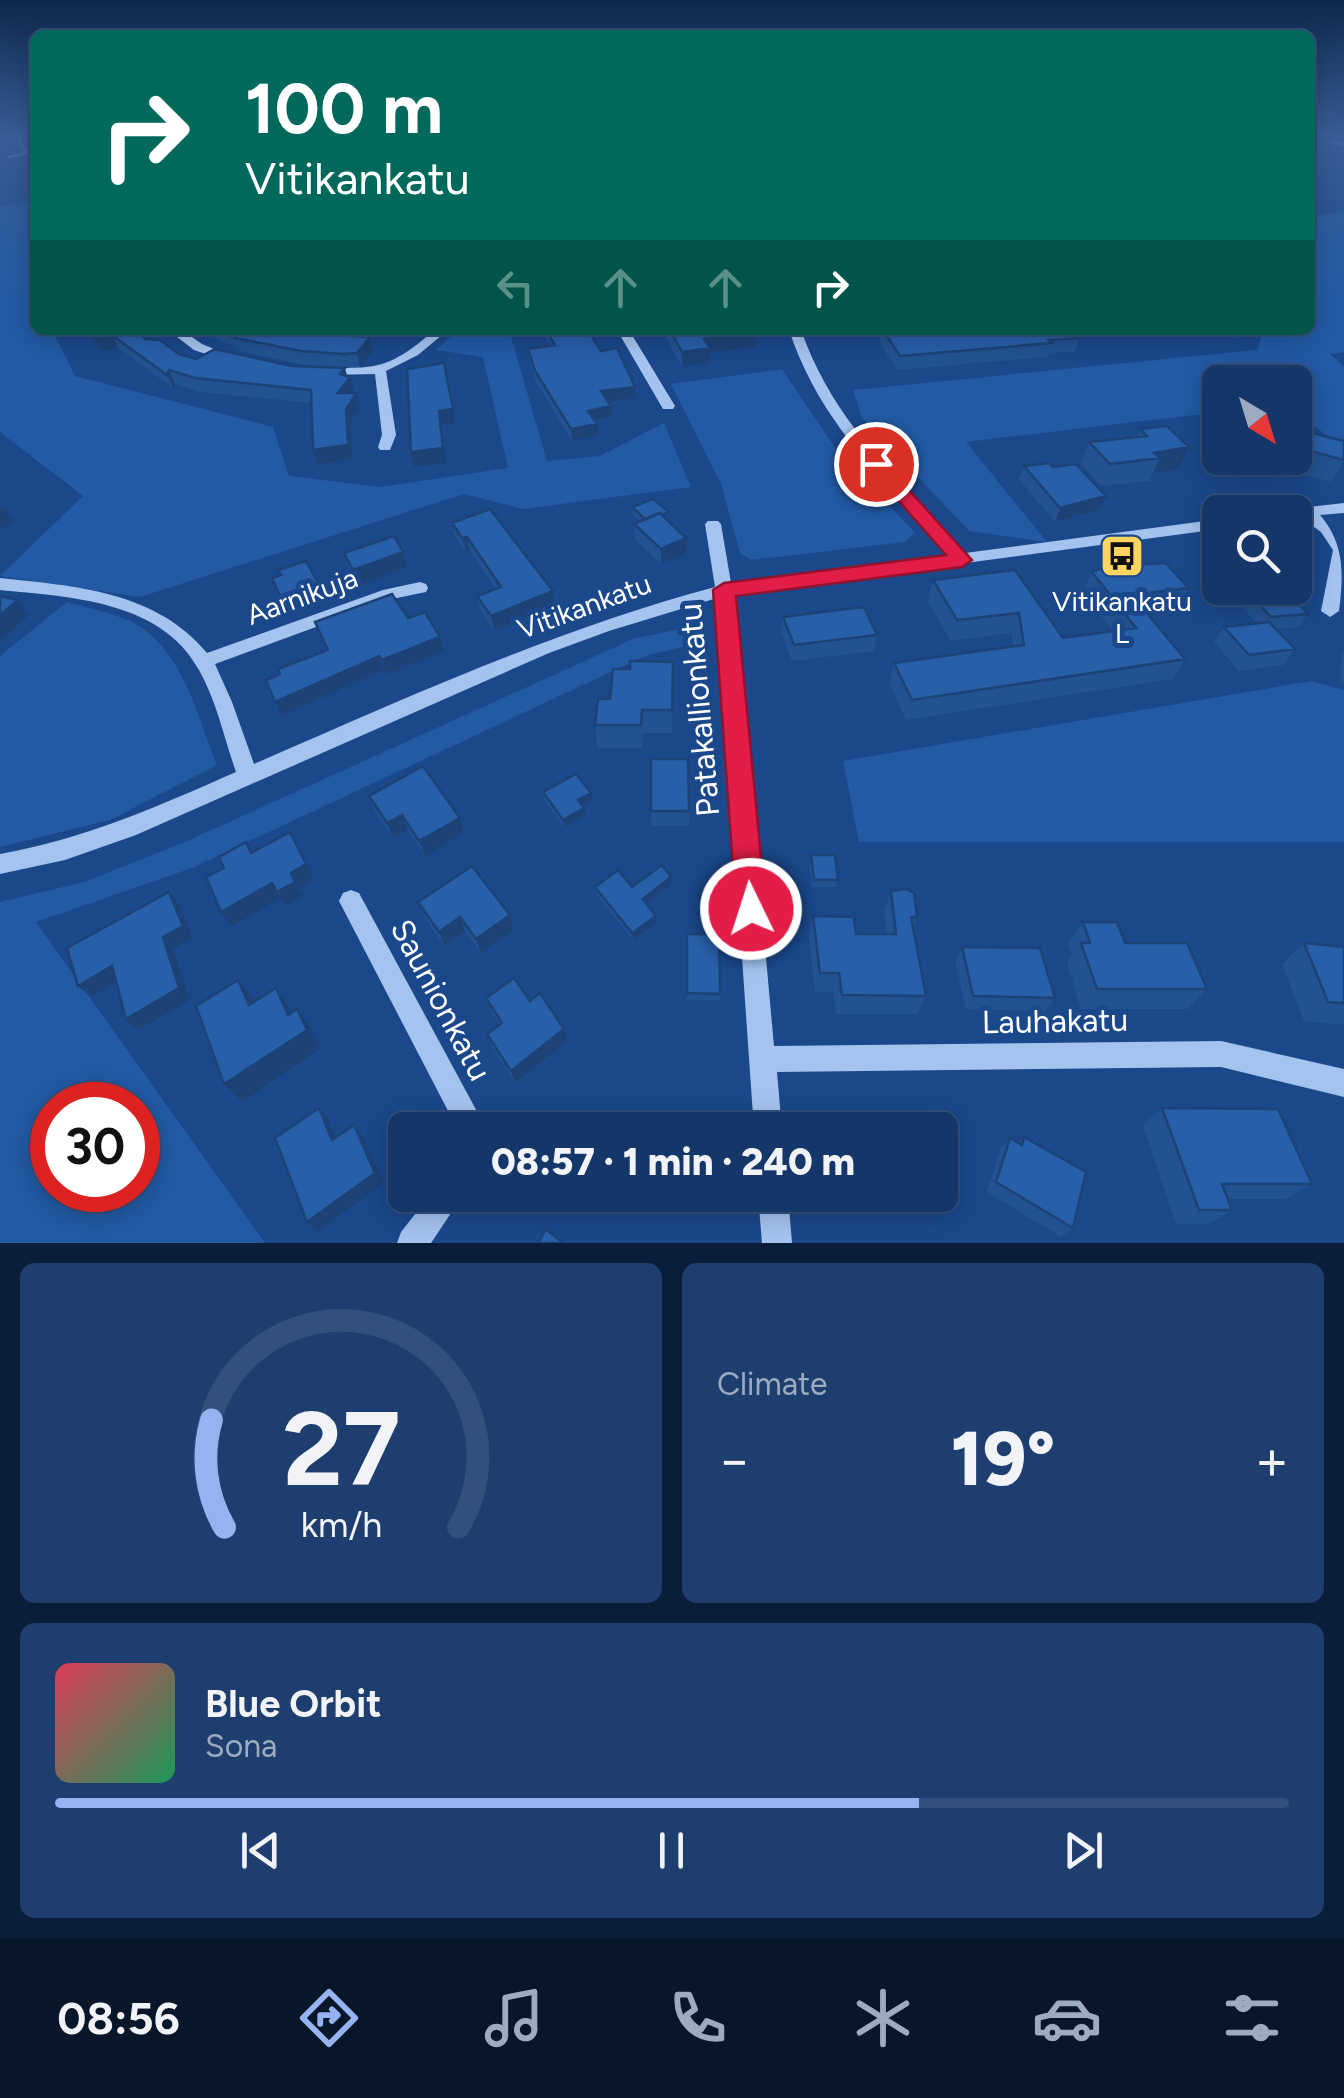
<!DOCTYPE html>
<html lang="en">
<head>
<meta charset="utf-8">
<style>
  :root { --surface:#143668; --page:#1d3e6e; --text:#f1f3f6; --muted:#9dabc0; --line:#33507c; --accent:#95b2f1 }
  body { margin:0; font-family:Figtree,sans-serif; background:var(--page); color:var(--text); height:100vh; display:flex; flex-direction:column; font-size:38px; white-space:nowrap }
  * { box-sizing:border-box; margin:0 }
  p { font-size:32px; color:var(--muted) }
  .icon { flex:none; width:55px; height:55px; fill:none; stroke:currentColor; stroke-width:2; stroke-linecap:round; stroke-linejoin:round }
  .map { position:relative; height:1243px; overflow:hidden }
  .sheet { display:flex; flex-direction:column; gap:20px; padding:20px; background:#0b1e39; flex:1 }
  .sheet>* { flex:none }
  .hud { position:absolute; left:30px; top:30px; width:1285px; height:305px; border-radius:15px; box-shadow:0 5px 25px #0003,0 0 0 2px var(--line); background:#00695c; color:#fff; overflow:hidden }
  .needle { width:65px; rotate:142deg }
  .controls { position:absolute; left:1202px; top:365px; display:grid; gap:20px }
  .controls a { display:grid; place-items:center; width:110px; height:110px; border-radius:15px; background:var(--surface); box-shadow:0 5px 25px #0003,0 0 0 2px var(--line); font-size:50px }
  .speed { position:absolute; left:30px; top:1082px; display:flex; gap:20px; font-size:50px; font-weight:700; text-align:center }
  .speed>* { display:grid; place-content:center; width:130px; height:130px; border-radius:50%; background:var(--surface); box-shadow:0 5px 25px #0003,0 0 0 2px var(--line); line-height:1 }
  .speed .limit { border:15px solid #d22; background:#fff; color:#111 }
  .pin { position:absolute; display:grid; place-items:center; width:85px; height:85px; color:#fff; margin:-42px; border:5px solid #fff; border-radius:50%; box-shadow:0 2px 10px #0007 }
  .me { position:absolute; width:110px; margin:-55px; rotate:356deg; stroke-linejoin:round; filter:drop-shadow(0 0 8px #0008) }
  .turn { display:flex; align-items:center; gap:35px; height:210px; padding:0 50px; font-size:45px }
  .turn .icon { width:130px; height:130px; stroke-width:2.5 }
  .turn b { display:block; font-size:70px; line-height:85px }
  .lanes { display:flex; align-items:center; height:95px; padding:0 50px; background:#0003; justify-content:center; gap:50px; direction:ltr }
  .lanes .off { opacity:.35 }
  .big { font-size:75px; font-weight:800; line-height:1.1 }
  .sheet .card { flex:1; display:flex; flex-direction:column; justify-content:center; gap:15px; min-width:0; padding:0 35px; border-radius:15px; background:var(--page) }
  .sheet .dial { align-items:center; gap:0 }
  .dial svg { height:260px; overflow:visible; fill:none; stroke:var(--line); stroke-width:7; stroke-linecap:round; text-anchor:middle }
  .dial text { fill:var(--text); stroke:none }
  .song { display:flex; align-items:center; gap:30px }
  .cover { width:120px; height:120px; border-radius:15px; background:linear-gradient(135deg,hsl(350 70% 55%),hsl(150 70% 35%)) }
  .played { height:10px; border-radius:5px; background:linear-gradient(90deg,var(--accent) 70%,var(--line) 70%) }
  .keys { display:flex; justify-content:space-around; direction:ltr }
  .heat { display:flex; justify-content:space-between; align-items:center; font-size:55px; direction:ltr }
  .sheet .tiles { flex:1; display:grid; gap:20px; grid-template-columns:1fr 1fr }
  .card:last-child { grid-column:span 2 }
  .trip { position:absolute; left:388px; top:1112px; width:570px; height:100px; border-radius:15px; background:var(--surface); box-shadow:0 5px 25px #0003,0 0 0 2px var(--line); font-weight:800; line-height:100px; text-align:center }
  .dock { display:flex; height:160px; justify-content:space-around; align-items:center; background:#08162a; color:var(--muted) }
  .dock .icon { width:70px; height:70px }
  .dock .on { color:var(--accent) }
  .dock b { font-size:45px; color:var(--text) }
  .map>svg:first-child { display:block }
</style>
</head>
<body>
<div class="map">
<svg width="1344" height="1243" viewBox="0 0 1344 1243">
  <rect width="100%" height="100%" fill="#1a488b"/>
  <!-- green -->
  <path fill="#225aa4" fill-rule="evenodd" d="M35,200v130h17l23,46 198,51 16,49 91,11 128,-19 -25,-111 -47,-7 22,-20h51l38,131 53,-5 64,-33 27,64 -168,22 -59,-15 -324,103 -140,-21 83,-80 -83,-64v-225z
    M1344,212v140l-14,2 14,12v82l-49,-36v-30h-75v30l-254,30 81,100 -78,-11 -107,-113 -9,-28 404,-40 7,-20h46v-114z
    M782,369l52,77 81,87 -10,9 -154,18 -11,-7 -19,-69 -50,-100z
    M67,602c20,6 42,10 61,18 54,24 69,96 89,145l-107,55 -110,27v-191z
    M690,627v18l-45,11 -453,212 -156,54 229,321h-265v-341l84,-20 101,-40 448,-203zM52,1105h86v85h-86z
    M1311,681l33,9v152h-485l-16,-81z"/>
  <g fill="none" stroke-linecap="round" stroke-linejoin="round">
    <!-- stream -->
    <path stroke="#97bef0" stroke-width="2.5" d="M9,157l17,-4 -8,-14"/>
    <!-- minor -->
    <path fill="#a4c3ee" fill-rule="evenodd" d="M1310,137l34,6v4l-33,-8z
      M168,330h14l20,14 36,15 -6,4 -38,-13z
      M435,330h13l-30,25 -32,16 10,64 -6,15h-10l-2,-3 4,-12 -7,-61 -49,1 -6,-4c12,-7 31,-2 46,-4 28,-2 48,-20 69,-37z
      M617,330h12l46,76 -2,3h-10z
      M789,330h12c34,96 99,149 164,223l255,-34v10l-487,65 41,452 447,-5 123,28v28l-123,-30 -444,5 5,58h-28l-37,-532 -108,33 -60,22 -413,182 -71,25 -65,14v-20c84,-15 159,-48 236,-82 -12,-34 -19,-70 -37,-102 -38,-70 -130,-73 -199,-80v-12c75,8 156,13 207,75l176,-63 37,-8 6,2 2,4 -2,4 -34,7 -177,65 17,38 22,62c151,-66 301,-134 461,-177l-10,-63 3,-3h10l3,3 10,59 218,-28c-64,-75 -128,-129 -160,-225z
      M1344,503v10l-24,2c24,28 24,57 19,96l-9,6 -9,-6 12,-61 -12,-18 -28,-20 7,-4z
      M351,890l8,3 128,237h-29l-119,-229 4,-8z
      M430,1195h33l-32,48h-34l4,-11z
      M758,1195h30l4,48h-30z"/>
  </g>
  <!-- wall -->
  <path fill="#225291" d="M92,330l53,9 34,15 17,5 96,7 55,10 7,14 -3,3 9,14 -10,17 3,35 -36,6 -6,-62 -111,-11 -25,-8 -2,4 -55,-40 -17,4z
    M200,330h160l2,6 8,1 3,14 -13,16 -13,1 -42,-3 -65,-14 -2,-4 -33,-12z
    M541,330h47l13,21 34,36 1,11 -28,4 3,4 1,11 -17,4 3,14 -26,6 -36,-59 -7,-23 -1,-10 22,-3z
    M662,330h94l1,2 -1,15 -46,6v10l-28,4z
    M881,330h191l8,8 -5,14 -26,1 -1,4 -151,13 -18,-28z
    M1196,330h44l-4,8z
    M1140,429l38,40 -25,4 -3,8 -49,5 -20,-22 8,-22 47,-5z
    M1312,433l32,8v20l-13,21 -37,-10 5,-17z
    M1024,466l82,30 -6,14 -45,12 -36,-43z
    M632,507l37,13 -2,1 19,17v16l-25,10 -26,-25 -1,-15 6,-3 -7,-6z
    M452,523l102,83 -60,25 -14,-21 -3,-14 19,-7 -26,-38 -4,1 -11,-15z
    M403,552l5,15 -50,19 -9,-18 -5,-15z
    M1220,561v27h63l25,26 -9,13 -23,2 19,20 -11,16 -45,6 -25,-29 10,-15 32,-4 -24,-27 -11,2 -21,-22 7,-13z
    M1015,570l48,68 50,-7 -30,-39 9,-20 96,16 -11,21 -30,3 38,47 -12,20 -267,41 -17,-37 5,-20 119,-17 -1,-13 -61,8 -24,-41 6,-20z
    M783,617l94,18 -3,16 -82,10 -11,-29z
    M1344,652v32l-4,-1 2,-28z
    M673,662l-1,71h-29l-1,15h-45l-2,-23 35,-56z
    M543,792l49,8 -10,6 3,9 -21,12 -20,-27z
    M369,796l95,37 -39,23 -17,-26 -15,8 -18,-27z
    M651,811h38v15h-38z
    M811,855l27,25 -2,7h-24l-3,-25z
    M671,884l-25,20 11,19 -24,17 -37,-46 -1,-7z
    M891,891l26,26 -4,10 13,69 -9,18h-81l-3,-22h-18l-6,-56 4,-20 43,18h31l-3,-23z
    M418,902l95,28 -32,23 -16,-22 -21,15 -20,-30z
    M1083,922l42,21 82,46 -19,20h-107l-14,-46 5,-8 -4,-12z
    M687,934l33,60v6h-33z
    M1304,943l40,4v78l-40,-4 -22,-57z
    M962,947l93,51 -10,13 -79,-2 -11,-48z
    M486,998l78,31 3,12 -52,42 -23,-36 -5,-13 13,-9 -9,-14z
    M1162,1108l150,76 -27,15h-57l4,11 -24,14h-32l-33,-99z
    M1024,1137l49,91 -12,9 -74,-45 13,-43 10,-11 8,5z"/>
  <!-- shaded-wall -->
  <path fill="#1c4276" d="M1331,138l-4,9 -17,5v-7z
    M757,332l-1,15 -46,6v10l-28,4v-15l22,-13z
    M112,335l6,13 -17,4 -6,-13z
    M370,337l3,14 -13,16 -3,-14z
    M444,363l11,61 -13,1 4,38 -32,4 -3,-15 28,-41z
    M345,368l3,11 2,-2 4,13 -12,17 -4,-14 2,-19z
    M169,370l6,14 -2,4 -6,-13z
    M635,387l1,11 -35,5v-12z
    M356,393l4,14 -10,17 3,35 -36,6 -4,-15 33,-40z
    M611,406l1,11 -23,5 -1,-11z
    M597,424l1,11 -26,6 -1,-12z
    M1189,447l-11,22 -25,4 7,-15 -6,-5z
    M1106,496l-6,14 -45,12 5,-14z
    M5,507l10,15 -15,7v-20z
    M467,537l3,14 -4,1 -4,-14z
    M686,538v16l-25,10v-15z
    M403,552l5,15 -50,19 -5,-16z
    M318,583l5,15 -36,14 -7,-16z
    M553,591l1,15 -60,25 -3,-15z
    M18,600l11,15 -27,24 -2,-3v-21z
    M440,637l4,14 -58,23 -4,-14z
    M379,656l5,13 -102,47 -7,-14z
    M591,793l1,7 -13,8 -1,-8z
    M584,808l1,7 -21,12 -1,-7z
    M402,815l6,15 -15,8 -6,-15z
    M460,818l4,15 -39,23 -6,-15z
    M290,832l24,47 -15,9 5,8 -18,10 -5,-8 -49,28 -11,-14 70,-39z
    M671,877v7l-28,22v-7z
    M169,892l10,12 14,34 -20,11 17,51 -52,30 -12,-11 37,-82z
    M510,915l3,15 -32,23 -5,-14z
    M656,916l1,7 -24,17 -1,-7z
    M460,917l5,14 -21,15 -5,-14z
    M112,966l11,12 -32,19 -13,-11z
    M238,980l16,20 10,24 -15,-19z
    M276,988l14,20 12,25 -5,-24 14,19 10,20 -79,54 -18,-18 64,-69z
    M564,1029l3,12 -52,42 -4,-12z
    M319,1108l9,11 14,32 -10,-11z
    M354,1125l9,11 21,47 -66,48 -11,-9z"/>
  <!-- building -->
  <path fill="#285fa9" stroke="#1c4276" stroke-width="2.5" d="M1310,137h14l7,1 -21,7z
    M92,330h47l6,9 15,1 19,14 17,5 19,-10 77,17 53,2 -5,6 10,3 -12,16h18l-10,17 2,35 -35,5 -2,-60 -116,-12 -26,-8 -2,5 -55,-40 -17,4z
    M225,330h133l-5,6 17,1 -13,16 -14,1 -42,-3 -66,-13 4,-3z
    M546,330h42l13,21 16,-3 18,39 -34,4 10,15 -23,5 9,13 -26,5 -36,-58 -7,-22 27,-4z
    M670,330h86l1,2 -53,7 6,9 -28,4z
    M883,330h189l8,8 -31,2 3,3 -152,13z
    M444,363l9,46 -14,2 4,37 -32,4 -4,-83z
    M1167,426l22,21 -35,6 6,5 -50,6 -21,-22 58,-6 -7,-7z
    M1312,433l32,8v19l-37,-10z
    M1049,463l4,4 23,-3 30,32 -46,12 -36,-42z
    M653,499l16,13 -7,3 -2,-2 -15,6 -13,-12z
    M490,509l63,82 -62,25 -14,-20 24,-9 -34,-50 -5,1 -10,-15z
    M660,513l26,25 -25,11 -27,-25z
    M394,536l9,16 -50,18 -9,-17z
    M306,561l12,22 -38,13 -8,-18 9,-3 -3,-5z
    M1220,561v15l-13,-13z
    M1166,563l22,25 -56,7 53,64 -273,41 -18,-37 130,-18 -5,-32 -62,7 -24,-40 82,-10 48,68 73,-10 -44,-56 16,-6z
    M1244,588h39l25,26 -37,3z
    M392,594l16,24 17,-6 15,25 -58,23 -3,-4 -104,46 -9,-22 14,-6 -2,-5 50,-19 -13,-28z
    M0,596l18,4 -18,15z
    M864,607l13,28 -83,10 -11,-28z
    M1269,622l26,27 -46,6 -25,-28z
    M630,661l43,1 -1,48h-30l-1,15h-46l3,-26h12l3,-30h17z
    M651,759h37l1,52h-38z
    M423,766l37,52 -41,23 -17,-26 -15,8 -18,-27z
    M576,774l15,19 -13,7 6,8 -21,12 -20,-28z
    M290,832l16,32 -15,9 4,9 -18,10 -5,-9 -51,29 -15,-35 18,-9 -5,-11 27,-15 5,11z
    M811,855h24l3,25h-24z
    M662,865l9,12 -28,22 13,17 -24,17 -37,-46 23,-17 14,17z
    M472,866l38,49 -34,24 -16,-22 -21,15 -21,-30z
    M906,889l8,4 3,24h-6l15,79 -84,-1 -3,-22h-19l-7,-57 41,1 2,17h40l-5,-43z
    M169,892l14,34 -20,11 16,51 -53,31 -14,-53 -34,20 -11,-38z
    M1083,922h34l8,21h62l20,46h-110l-16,-46h9z
    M687,934h32l1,60 -33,-1z
    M1304,943l40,4v56l-16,-1z
    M962,947l78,1 15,50 -82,-2z
    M514,978l16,23 10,-8 24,36 -53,42 -24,-37 15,-11 -16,-25z
    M238,980l11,25 27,-17 12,27 9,-6 10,21 -83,54 -28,-78z
    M319,1108l13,32 22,-15 21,48 -68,49 -32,-84z
    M1162,1108l116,1 34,75h-90l10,26h-33z
    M1024,1137l62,35 -13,56 -77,-46 14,-44 12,7z
    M546,1229l17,14h-25z"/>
  <!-- sky -->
  <linearGradient id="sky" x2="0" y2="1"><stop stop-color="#0e284c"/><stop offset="0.44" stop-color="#385e98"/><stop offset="1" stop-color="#385e98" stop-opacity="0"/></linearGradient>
  <rect width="1344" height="311" fill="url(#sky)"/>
  <!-- route -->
  <path fill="#e11d48" stroke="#92132f" stroke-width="2.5" d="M869,460h13l90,100 -10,7 -226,29 30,313 -4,10 -11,4 -11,-4 -4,-10 -23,-319 11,-7 222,-28 -77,-88z"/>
  <!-- icons -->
  <defs>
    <symbol id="bus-square" viewBox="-11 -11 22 22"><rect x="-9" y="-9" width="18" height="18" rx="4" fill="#ffd561" stroke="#1a488b"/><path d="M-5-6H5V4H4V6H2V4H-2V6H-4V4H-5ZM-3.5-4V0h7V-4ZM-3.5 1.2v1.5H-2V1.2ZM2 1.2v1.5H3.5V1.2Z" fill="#111"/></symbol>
  </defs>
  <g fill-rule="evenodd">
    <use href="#bus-square" x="1097" y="531" width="50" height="50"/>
  </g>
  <g text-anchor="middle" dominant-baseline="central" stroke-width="10" stroke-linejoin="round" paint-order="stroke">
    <!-- street labels -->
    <g font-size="28" fill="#fff" stroke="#1a488b">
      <text transform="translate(302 596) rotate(-20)">Aarnikuja</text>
      <text transform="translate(584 606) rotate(-20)">Vitikankatu</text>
    </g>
    <!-- poi labels -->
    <g font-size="28" fill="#fff" stroke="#1a488b">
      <text x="1122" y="601">Vitikankatu<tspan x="1122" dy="32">L</tspan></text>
    </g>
    <!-- near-street labels -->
    <g font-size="32" fill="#fff" stroke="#1a488b">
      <text transform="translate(699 710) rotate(-95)">Patakallionkatu</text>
      <text transform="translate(441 1000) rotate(62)">Saunionkatu</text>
      <text transform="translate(1055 1021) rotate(-1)">Lauhakatu</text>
    </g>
  </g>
</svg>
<div class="controls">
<a><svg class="needle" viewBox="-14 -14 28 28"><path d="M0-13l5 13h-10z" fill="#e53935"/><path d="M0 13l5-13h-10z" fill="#9dabc0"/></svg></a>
<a><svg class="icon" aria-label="search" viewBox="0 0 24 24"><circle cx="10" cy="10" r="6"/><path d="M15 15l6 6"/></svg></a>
</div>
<div class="speed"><div class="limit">30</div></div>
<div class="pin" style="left:876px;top:464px;background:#d93025"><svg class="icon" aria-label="arrive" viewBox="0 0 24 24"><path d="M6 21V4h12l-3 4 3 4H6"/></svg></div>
<svg class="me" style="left:751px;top:909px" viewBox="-20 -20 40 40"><circle r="17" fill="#e11d48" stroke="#fff" stroke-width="3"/><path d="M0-11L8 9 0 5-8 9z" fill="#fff"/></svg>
<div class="trip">08:57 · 1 min · 240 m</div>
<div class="hud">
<div class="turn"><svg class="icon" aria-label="right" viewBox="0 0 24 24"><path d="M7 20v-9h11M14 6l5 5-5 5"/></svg><div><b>100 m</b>Vitikankatu</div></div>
<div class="lanes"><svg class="icon off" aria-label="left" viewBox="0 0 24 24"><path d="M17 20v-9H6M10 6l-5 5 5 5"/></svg><svg class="icon off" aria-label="ahead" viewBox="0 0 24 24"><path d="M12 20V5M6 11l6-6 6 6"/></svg><svg class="icon off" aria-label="ahead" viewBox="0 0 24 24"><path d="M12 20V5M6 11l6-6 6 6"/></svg><svg class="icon" aria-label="right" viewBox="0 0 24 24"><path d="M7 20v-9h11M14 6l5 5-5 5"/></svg></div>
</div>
</div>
<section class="sheet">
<div class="tiles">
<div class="card dial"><svg viewBox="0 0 100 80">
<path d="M14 69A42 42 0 1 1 86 69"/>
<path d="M14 69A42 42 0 0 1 10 36" stroke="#95b2f1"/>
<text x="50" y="56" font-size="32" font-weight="700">27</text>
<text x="50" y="72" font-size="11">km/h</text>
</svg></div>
<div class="card"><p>Climate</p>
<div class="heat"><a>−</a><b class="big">19°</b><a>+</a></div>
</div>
<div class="card">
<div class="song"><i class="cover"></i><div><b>Blue Orbit</b><p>Sona</p></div></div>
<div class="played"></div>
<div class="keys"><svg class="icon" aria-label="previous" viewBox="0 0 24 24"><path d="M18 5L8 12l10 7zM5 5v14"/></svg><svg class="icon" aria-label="pause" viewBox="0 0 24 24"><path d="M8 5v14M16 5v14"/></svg><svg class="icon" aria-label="next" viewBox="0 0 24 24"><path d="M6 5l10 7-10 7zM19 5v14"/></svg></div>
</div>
</div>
</section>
<nav class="dock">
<b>08:56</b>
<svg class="icon on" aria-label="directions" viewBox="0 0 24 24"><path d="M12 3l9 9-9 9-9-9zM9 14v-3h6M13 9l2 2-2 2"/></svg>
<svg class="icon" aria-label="music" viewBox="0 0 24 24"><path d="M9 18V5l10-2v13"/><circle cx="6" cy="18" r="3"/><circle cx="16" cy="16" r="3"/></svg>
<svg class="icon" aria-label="phone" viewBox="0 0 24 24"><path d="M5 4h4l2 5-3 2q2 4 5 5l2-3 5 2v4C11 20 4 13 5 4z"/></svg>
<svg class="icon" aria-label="climate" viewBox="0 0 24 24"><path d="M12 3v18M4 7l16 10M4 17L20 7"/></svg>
<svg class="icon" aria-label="car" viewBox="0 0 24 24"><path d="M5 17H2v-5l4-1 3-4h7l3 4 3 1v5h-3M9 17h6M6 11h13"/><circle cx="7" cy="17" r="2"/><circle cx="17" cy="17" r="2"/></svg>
<svg class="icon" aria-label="filters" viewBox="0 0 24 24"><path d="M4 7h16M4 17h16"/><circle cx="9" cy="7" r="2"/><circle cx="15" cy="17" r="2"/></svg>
</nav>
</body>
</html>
